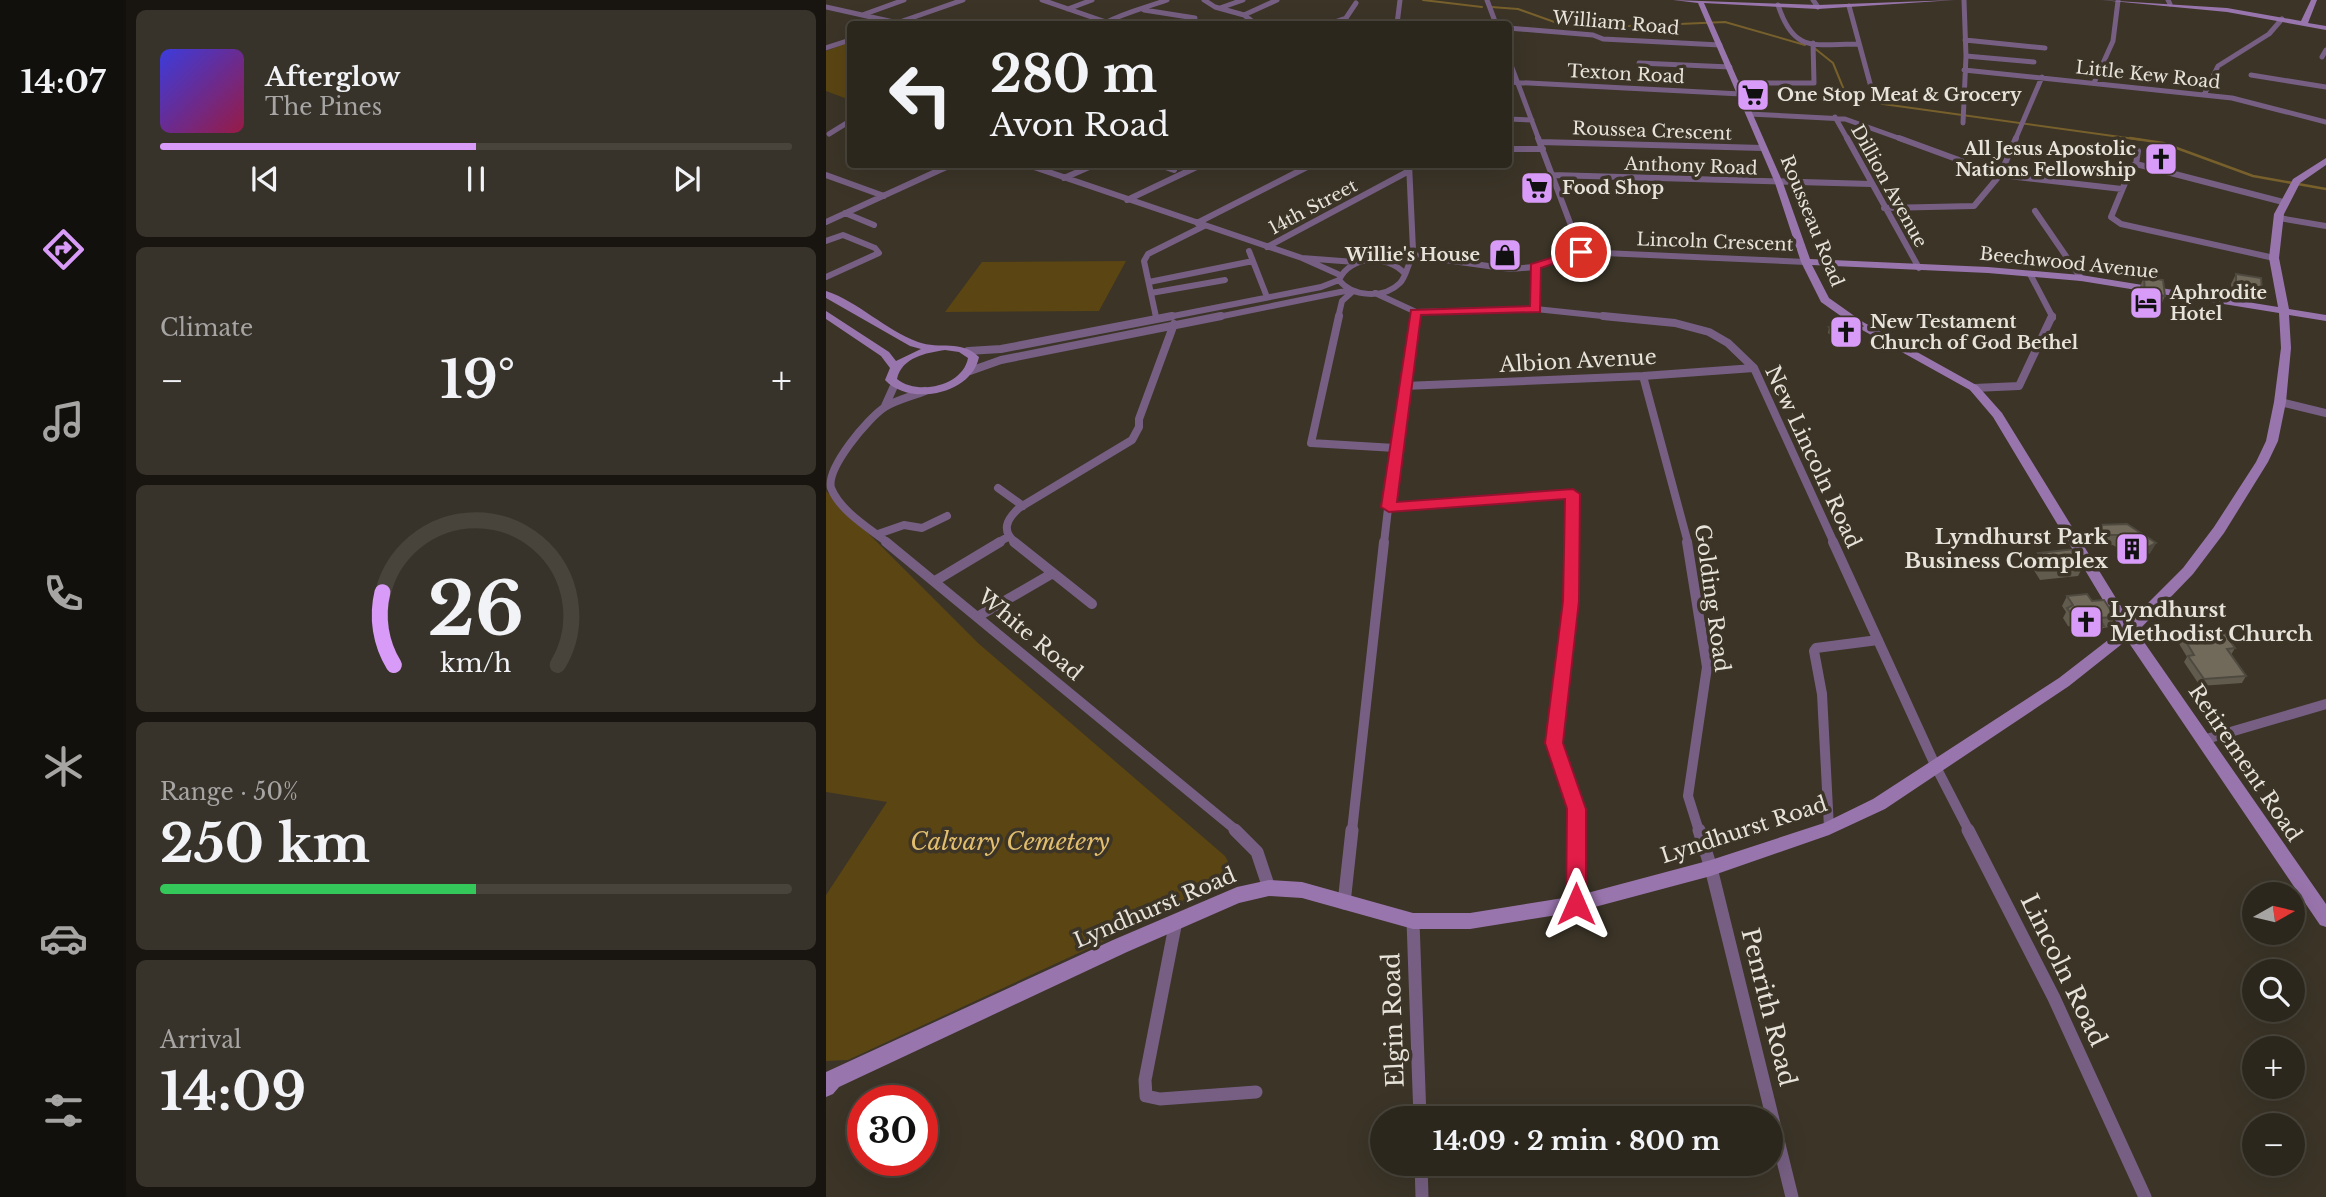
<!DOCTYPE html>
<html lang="en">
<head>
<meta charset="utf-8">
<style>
  :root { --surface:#2c271d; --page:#38332a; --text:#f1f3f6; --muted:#a6a5a4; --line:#48443b; --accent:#d89bf8 }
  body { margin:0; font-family:"Libre Baskerville",serif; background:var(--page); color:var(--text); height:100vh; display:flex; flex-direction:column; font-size:26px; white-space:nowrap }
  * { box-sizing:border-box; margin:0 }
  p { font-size:23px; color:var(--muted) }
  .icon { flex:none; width:38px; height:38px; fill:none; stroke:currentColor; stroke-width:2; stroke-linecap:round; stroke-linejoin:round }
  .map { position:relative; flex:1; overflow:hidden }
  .details { display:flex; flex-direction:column; gap:10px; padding:10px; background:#181510; width:700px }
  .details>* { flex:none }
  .banner { position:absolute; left:21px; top:21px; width:665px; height:147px; border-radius:7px; box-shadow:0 7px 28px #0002,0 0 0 2px var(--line); background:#2c271d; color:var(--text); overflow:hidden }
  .needle { width:46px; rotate:82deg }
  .fabs { position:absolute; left:1416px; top:882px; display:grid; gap:14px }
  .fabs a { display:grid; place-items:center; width:63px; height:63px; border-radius:50%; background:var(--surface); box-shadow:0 7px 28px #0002,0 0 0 2px var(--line); font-size:35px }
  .speed { position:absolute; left:21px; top:1085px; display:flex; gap:14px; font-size:35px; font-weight:700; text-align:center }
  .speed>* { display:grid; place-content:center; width:91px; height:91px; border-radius:50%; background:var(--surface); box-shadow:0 7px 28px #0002,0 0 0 2px var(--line); line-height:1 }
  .speed .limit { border:10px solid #d22; background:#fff; color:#111 }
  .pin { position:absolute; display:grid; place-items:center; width:60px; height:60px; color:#fff; margin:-30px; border:4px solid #fff; border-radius:50%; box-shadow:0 2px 7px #0007 }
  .me { position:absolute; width:77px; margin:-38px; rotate:0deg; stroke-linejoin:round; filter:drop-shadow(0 0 5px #0008) }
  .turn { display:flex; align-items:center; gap:24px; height:147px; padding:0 28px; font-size:32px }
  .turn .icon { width:91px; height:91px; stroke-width:2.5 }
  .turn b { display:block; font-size:49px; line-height:60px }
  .big { font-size:52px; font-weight:800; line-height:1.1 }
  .details .widget { flex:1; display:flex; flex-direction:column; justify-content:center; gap:10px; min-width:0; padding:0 24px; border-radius:10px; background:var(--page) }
  .details .dial { align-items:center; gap:0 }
  .dial svg { height:182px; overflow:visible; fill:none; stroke:var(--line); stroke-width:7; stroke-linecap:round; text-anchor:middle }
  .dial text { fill:var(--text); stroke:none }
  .song { display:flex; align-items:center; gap:21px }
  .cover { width:84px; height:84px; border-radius:10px; background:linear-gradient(135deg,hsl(240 70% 55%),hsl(340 70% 35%)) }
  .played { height:7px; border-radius:4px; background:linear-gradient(90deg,var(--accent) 50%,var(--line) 50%) }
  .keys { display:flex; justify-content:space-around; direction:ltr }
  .heat { display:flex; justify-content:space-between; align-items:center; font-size:38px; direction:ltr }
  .charge { height:10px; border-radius:5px; background:linear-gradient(90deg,#34c759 50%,var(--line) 0) }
  .trip { position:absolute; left:544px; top:1106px; width:413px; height:70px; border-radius:35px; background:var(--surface); box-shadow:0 7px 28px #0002,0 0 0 2px var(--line); font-weight:800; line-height:70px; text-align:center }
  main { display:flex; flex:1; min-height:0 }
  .tabs { display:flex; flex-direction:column; width:126px; justify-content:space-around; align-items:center; background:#12100c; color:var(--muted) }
  .tabs .icon { width:49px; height:49px }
  .tabs .current { color:var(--accent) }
  .tabs b { font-size:32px; color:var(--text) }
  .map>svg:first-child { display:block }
</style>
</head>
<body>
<main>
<nav class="tabs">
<b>14:07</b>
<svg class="icon current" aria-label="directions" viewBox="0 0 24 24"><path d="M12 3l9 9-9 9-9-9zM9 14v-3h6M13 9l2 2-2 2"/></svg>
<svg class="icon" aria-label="music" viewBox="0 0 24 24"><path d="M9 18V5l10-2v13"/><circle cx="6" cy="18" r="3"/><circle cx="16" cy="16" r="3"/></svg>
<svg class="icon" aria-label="phone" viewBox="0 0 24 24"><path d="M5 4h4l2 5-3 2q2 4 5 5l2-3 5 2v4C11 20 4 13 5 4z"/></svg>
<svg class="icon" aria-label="climate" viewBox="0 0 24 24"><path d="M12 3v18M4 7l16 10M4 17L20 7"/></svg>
<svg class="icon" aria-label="car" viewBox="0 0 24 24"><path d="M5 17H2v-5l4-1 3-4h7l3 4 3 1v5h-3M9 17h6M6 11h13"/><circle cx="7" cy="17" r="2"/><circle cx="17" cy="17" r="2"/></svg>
<svg class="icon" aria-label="filters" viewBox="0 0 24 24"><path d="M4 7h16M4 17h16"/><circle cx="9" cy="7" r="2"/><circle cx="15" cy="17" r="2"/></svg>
</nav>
<section class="details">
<div class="widget">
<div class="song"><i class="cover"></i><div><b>Afterglow</b><p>The Pines</p></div></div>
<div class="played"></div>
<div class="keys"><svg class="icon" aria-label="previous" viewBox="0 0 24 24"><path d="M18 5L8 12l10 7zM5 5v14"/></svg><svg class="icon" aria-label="pause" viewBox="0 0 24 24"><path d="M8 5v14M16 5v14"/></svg><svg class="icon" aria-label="next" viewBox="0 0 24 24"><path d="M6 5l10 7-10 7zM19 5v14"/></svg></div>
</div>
<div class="widget"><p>Climate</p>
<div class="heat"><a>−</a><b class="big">19°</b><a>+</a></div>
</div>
<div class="widget dial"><svg viewBox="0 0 100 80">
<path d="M14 69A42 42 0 1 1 86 69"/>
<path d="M14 69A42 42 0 0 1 9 37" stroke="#d89bf8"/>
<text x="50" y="56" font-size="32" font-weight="700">26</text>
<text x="50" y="72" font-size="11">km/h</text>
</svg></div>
<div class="widget"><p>Range · 50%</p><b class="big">250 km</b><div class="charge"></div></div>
<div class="widget"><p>Arrival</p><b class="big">14:09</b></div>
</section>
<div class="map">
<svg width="1500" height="1197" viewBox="0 0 1500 1197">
  <rect width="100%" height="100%" fill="#3b3427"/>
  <!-- green -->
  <path fill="#5a4513" d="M21,43l3,1v56l-24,-9v-40z
    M300,261l-27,50 -154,1 37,-50z
    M0,491l152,152 247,213 9,17 -15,15 -371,172 -22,1v-166l61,-93 -61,-10z"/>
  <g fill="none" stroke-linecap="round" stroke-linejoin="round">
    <!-- stream-far1 -->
    <path stroke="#77602b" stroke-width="2" d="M597,0l59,7
      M665,7l27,2 42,15 28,4 137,-6 80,23
      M987,47l20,16 11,27 39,14 259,36"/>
    <!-- stream -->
    <path stroke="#77602b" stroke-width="2.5" d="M1304,138l33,5 90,33 73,13"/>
    <!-- street-far4 -->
    <path stroke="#765f82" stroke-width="5" d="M216,0l64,22 18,2
      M378,0l11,7 29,8
      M661,0l9,24
      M987,0l5,7
      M1342,0l2,4
      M952,5c16,49 36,39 81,39
      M1023,6l22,81
      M0,7l72,16
      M394,8l23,-8
      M242,9l24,-9
      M318,10l51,8
      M39,14l39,-14
      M519,20l22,4
      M279,23c21,-11 40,-15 62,-23
      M68,24l69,-24
      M430,24l-12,-9 33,-15
      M503,24l17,-6 10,-15
      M571,24l3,-24
      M682,28l85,7 10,4 117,6
      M1139,40l80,8
      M0,48l24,-8
      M1140,56l68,6
      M682,57l31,83
      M1496,57l4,-7
      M813,63l91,4
      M1138,70l268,28 94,24
      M1425,75l75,12
      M682,82l233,12
      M911,83h77l-1,-40
      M1268,83l19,-42 5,-40
      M1378,95l14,-29 51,-32 13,-15
      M923,114l96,5 59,21
      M1009,117l13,23
      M682,119l24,1
      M1137,123l3,-67 -2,-56
      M3,134l21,-13
      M1189,140l27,-63"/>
    <!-- street-far3 -->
    <path stroke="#765f82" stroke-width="6" d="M712,138l43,114
      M1021,138l72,130
      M1073,138l101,37 122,14
      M714,142l223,6
      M682,149h35
      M199,164l277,94
      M331,164l17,6
      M583,164l4,86 3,6
      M1310,164l2,-13
      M0,175l58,21
      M726,175l319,9
      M238,178l32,-14
      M301,200l76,-36
      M1058,208l90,-2 26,-31 16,-37
      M1209,211l46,67
      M19,213l29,12
      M1453,218l47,8
      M0,222l127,-58
      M371,223l116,-59
      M0,241l17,-6 32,13 4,5 -53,24
      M441,247l142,-76
      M423,251l18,46
      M590,256l94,13 25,-2 46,-15 225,10
      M1448,258l-153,-34 -10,-7 21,-51 4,-2 147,38
      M709,267l1,42
      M579,274c-17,-20 -55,-19 -66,6 13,17 45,19 61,3 6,-6 7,-17 12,-25
      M1204,274l23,44
      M514,275l-38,-17 53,4
      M323,282l104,-21
      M325,293l74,-13
      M549,293l41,19 120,-3 85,9
      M330,317l-12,-56 4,-7 56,-28
      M337,318l158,-31 18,-7
      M387,318l137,-28
      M512,318l4,-17 10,-9
      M589,318l1,-6"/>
    <!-- street-far2 -->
    <path stroke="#765f82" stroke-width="8" d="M513,316l-28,127 84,5
      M777,316l72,7 34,9 19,11 26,25 80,175
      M142,351l33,-2 171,-33
      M144,371l31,-11 220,-44
      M817,376l45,167
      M578,386l239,-10 111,-8
      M1148,388l45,-2 33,-70
      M1454,402l46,11
      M59,406l9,-20
      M172,488l25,18
      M563,507l184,-13 -1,49
      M52,534l26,-9 18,3 25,-12
      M62,543c-19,-15 -48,-32 -57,-55 -5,-20 37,-70 54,-81 11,-7 28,-11 40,-16
      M171,543l11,-6
      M190,543c-15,-12 -10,-23 3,-35l113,-68 7,-13v-8l35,-95
      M558,543l11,-95 20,-132"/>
    <!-- street-far1 -->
    <path stroke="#765f82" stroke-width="10" d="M60,542l351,289
      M188,542l78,62
      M746,542l-1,59 -17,142 22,66v22
      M861,542l20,125 -19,129 11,35
      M1007,542l103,225 33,64
      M109,581l65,-39
      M151,617l76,-44
      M1377,740l123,-36
      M1003,828l-7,-134 -8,-43 2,-3 62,-8
      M526,831l32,-289"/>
    <!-- street -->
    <path stroke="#765f82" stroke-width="13" d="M409,830l22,22 12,36
      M750,830v74
      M873,830l12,38 81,329
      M1142,830l86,168 91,199
      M518,903l8,-73
      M350,921l-31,159 1,16 14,3 96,-7
      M587,921l7,197
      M595,1164l1,33"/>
    <!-- secondary -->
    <path fill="#9975ad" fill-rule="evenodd" d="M847,0l145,5 137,-5 -137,9 -114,-6 79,180 27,76 178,8 93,8 197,32 -9,-49 5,-44 19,-35 33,-21v7l-26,18 -16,31 -5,44 10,51 37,6v6l-37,-6 2,33 -5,54 -8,39 -10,21 -44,71 -31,41 -56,58 189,272v23l-6,-2 -193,-285 -58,46 -184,123 -56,26 -118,41 -135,36 -106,17h-57l-111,-31 -33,-2 -30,7 -112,49 -288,135 -6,7 -7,3v-25l287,-132 124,-53 32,-7 33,2 111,31h57l106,-17 135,-36 113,-37 49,-24 186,-121 62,-48 -128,-213 -23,-27 -115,-64 -34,-24 -20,-40 -26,-79 -77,-180zM986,265l176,8 93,8 198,32 2,35 -7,54 -8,39 -10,21 -42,65 -31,41 -53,53 -128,-208 -24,-27 -115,-64 -34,-24z
      M1275,0l126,8 74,13 10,-21h6l-9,23 18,3v4l-99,-18z
      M0,291c33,11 59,39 92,51 22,8 43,-3 61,15 -7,37 -69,50 -94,23l5,-12 -9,-12 -55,-37v-8l63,41 7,9 25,-12 -11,-3 -84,-48zM119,350l14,2 9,6c-5,28 -50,38 -71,21 5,-22 29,-26 48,-29z"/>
  </g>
  <!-- wall -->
  <path fill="#615b4e" d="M1410,274l26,16 -5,10 -25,-5 -1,-11z
    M1318,277l21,19 -8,19 -20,-3 -1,-16z
    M1003,327l32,5 -23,9 -10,-8z
    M1272,525l58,18 -6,10 -14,8 -23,-16 -14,1 -6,-11z
    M1212,553l47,10 -7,13 -38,4 -8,-13z
    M1241,596l25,5 23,16 -5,10 -7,1 -4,8 -17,2 -7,-10 -7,-2 -5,-8 3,-6 -4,-6z
    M1353,630l56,18 -4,7 15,21 -4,7 -42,3 -16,-24 3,-5 -12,-20z"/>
  <!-- shaded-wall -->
  <path fill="#4f4a40" d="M1036,326l-1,6 -23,9 1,-7z
    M1330,543l-6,10 -14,8 5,-10z"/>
  <!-- building -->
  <path fill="#716a5b" stroke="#4f4a40" stroke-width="2" d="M1410,274l25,4 1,12 -26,-4z
    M1318,277l19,3 2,16 -20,-3z
    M1025,319l11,7 -23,8 -10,-7z
    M1301,524l29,19 -15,8 -23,-16h-14l-6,-10z
    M1250,549l9,14 -39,3 -8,-13z
    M1261,594l5,7 12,-1 11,17 -16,1 5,8 -17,2 -7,-10 -7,-2 -6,-8 6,-3 -6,-9z
    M1395,628l14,20 -8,1 19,27 -42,3 -16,-23 6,-1 -15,-25z"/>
  <!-- route -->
  <path fill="#e11d48" stroke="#92132f" stroke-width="2" d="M751,250l10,2 -46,16 -1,44 -119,3 -24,187 176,-13 7,5 -1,107 -16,142 23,66v95l-3,6 -7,3 -7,-3 -3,-6 1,-95 -22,-66 18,-142 2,-102 -176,13 -8,-5 30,-197 119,-4 1,-42z"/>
  <!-- icons -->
  <defs>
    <symbol id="supermarket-square" viewBox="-11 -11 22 22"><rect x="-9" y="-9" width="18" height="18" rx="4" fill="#d89bf8" stroke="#3b3427"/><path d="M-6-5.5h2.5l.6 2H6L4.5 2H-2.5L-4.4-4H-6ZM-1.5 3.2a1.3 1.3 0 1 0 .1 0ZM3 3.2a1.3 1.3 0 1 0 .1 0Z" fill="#111"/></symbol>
    <symbol id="church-square" viewBox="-11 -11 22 22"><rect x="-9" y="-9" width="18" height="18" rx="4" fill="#d89bf8" stroke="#3b3427"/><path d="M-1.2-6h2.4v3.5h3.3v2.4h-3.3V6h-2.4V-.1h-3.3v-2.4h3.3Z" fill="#111"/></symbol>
    <symbol id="shop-square" viewBox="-11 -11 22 22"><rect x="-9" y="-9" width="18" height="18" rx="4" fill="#d89bf8" stroke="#3b3427"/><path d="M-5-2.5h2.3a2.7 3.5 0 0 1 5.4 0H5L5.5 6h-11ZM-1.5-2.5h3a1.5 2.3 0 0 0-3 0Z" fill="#111"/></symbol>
    <symbol id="hotel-square" viewBox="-11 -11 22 22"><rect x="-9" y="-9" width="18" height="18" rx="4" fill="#d89bf8" stroke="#3b3427"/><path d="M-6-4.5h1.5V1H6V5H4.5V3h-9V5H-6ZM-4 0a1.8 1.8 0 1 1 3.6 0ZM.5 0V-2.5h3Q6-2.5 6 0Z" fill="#111"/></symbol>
    <symbol id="building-square" viewBox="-11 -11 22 22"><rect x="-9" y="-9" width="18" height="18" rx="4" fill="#d89bf8" stroke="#3b3427"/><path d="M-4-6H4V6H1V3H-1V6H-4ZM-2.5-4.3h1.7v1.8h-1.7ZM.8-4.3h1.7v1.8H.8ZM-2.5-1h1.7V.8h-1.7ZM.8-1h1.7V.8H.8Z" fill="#111"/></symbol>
  </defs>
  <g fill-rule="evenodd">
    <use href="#supermarket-square" x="908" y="76" width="38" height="38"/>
    <use href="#church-square" x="1316" y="140" width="38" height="38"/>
    <use href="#supermarket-square" x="692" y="169" width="38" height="38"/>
    <use href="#shop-square" x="660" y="236" width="38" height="38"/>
    <use href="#hotel-square" x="1301" y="284" width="38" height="38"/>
    <use href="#church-square" x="1001" y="313" width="38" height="38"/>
    <use href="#building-square" x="1287" y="530" width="38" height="38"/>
    <use href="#church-square" x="1241" y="603" width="38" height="38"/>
  </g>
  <g text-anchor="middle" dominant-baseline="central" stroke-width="7" stroke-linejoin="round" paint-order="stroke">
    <!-- far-street labels -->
    <g font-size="18" fill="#e7e3da" stroke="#3b3427">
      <text transform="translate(790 23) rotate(5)">William Road</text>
      <text transform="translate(800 74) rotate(3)">Texton Road</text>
      <text transform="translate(1322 75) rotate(6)">Little Kew Road</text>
      <text transform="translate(826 131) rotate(2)">Roussea Crescent</text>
      <text transform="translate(865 166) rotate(2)">Anthony Road</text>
      <text transform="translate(1063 186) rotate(61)">Dillion Avenue</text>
      <text transform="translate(487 207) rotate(-28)">14th Street</text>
      <text transform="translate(986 221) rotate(68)">Rousseau Road</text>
      <text transform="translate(889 242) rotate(2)">Lincoln Crescent</text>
      <text transform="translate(1243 263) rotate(6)">Beechwood Avenue</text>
    </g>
    <!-- far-poi labels -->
    <g font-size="18" font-weight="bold" fill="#e7e3da" stroke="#3b3427" text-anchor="start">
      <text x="951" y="95">One Stop Meat &amp; Grocery</text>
      <text x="1310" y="149" text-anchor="end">All Jesus Apostolic<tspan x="1310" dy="21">Nations Fellowship</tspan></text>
      <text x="736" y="188">Food Shop</text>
      <text x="654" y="255" text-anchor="end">Willie's House</text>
      <text x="1344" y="293">Aphrodite<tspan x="1344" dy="21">Hotel</tspan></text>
      <text x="1044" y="322">New Testament<tspan x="1044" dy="21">Church of God Bethel</tspan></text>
    </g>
    <!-- street labels -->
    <g font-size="21" fill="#e7e3da" stroke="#3b3427">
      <text transform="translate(752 361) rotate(-3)">Albion Avenue</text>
      <text transform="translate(987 457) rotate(65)">New Lincoln Road</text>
      <text transform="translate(886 598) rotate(82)">Golding Road</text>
      <text transform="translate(204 635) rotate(40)">White Road</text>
      <text transform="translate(1419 763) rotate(56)">Retirement Road</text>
      <text transform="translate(918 830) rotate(-18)">Lyndhurst Road</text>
      <text transform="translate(329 908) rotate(-23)">Lyndhurst Road</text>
    </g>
    <!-- poi labels -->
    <g font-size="21" font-weight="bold" fill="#e7e3da" stroke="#3b3427" text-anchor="end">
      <text x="1282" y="537">Lyndhurst Park<tspan x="1282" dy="24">Business Complex</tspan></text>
      <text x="1284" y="610" text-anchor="start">Lyndhurst<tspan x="1284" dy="24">Methodist Church</tspan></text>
    </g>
    <!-- near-park labels -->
    <g font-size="24" font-style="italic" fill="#e1bd6e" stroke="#3b3427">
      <text x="184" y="841">Calvary Cemetery</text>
    </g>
    <!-- near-street labels -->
    <g font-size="24" fill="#e7e3da" stroke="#3b3427">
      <text transform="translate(1238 970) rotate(64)">Lincoln Road</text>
      <text transform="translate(943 1007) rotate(76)">Penrith Road</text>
      <text transform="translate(567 1020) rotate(-92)">Elgin Road</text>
    </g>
  </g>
</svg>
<div class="fabs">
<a><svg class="needle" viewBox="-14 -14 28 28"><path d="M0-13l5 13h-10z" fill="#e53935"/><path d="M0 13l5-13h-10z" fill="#a6a5a4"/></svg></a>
<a><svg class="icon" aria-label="search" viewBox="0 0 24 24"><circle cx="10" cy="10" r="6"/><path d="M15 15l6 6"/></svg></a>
<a>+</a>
<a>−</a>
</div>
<div class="speed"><div class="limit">30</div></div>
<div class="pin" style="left:755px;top:252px;background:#d93025"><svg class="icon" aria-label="arrive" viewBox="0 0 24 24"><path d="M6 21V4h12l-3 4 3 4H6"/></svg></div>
<svg class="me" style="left:750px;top:904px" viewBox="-20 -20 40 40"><path d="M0-17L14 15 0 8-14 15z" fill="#e11d48" stroke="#fff" stroke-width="4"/></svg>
<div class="trip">14:09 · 2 min · 800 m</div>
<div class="banner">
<div class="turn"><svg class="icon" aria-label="left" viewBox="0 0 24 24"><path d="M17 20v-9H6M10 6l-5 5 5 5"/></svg><div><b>280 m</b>Avon Road</div></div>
</div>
</div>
</main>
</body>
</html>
